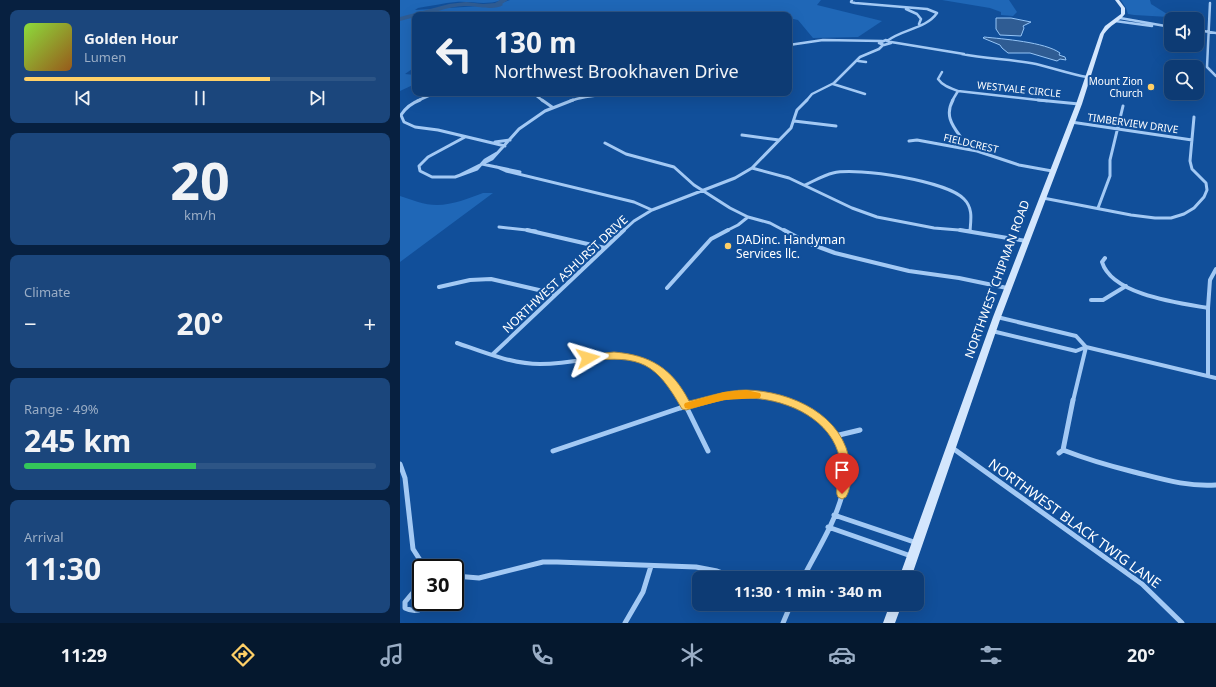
<!DOCTYPE html>
<html lang="en">
<head>
<meta charset="utf-8">
<style>
  :root { --surface:#0d3b74; --page:#1b467c; --text:#f1f3f6; --muted:#9aadc5; --line:#2d5586; --accent:#ffd067 }
  body { margin:0; font-family:"Noto Sans",sans-serif; background:var(--page); color:var(--text); height:100vh; display:flex; flex-direction:column; font-size:15px; white-space:nowrap }
  * { box-sizing:border-box; margin:0 }
  p { font-size:13px; color:var(--muted) }
  .icon { flex:none; width:22px; height:22px; fill:none; stroke:currentColor; stroke-width:2; stroke-linecap:round; stroke-linejoin:round }
  .map { position:relative; flex:1; overflow:hidden }
  .side { display:flex; flex-direction:column; gap:10px; padding:10px; background:#072040; width:400px }
  .side>* { flex:none }
  .guide { position:absolute; left:12px; top:12px; width:380px; height:84px; border-radius:8px; box-shadow:0 4px 16px #0002,0 0 0 1px var(--line); background:#0d3b74; color:var(--text); overflow:hidden }
  .controls { position:absolute; left:764px; top:12px; display:grid; gap:8px }
  .controls a { display:grid; place-items:center; width:40px; height:40px; border-radius:8px; background:var(--surface); box-shadow:0 4px 16px #0002,0 0 0 1px var(--line); font-size:20px }
  .speed { position:absolute; left:12px; top:559px; display:flex; gap:8px; font-size:20px; font-weight:700; text-align:center }
  .speed>* { display:grid; place-content:center; width:52px; height:52px; border-radius:50%; background:var(--surface); box-shadow:0 4px 16px #0002,0 0 0 1px var(--line); line-height:1 }
  .speed .limit { border:2px solid #111; border-radius:6px; background:#fff; color:#111 }
  .pin { position:absolute; display:grid; place-items:center; width:34px; height:34px; color:#fff; margin:-41px -17px; border-radius:50% 50% 50% 0; rotate:-45deg; box-shadow:0 0 4px #0007 }
  .pin .icon { rotate:45deg }
  .me { position:absolute; width:44px; margin:-22px; rotate:83deg; stroke-linejoin:round; filter:drop-shadow(0 0 3px #0008) }
  .turn { display:flex; align-items:center; gap:14px; height:84px; padding:0 16px; font-size:18px }
  .turn .icon { width:52px; height:52px; stroke-width:2.5 }
  .turn b { display:block; font-size:28px; line-height:34px }
  .big { font-size:30px; font-weight:700; line-height:1.1 }
  .side .card { flex:1; display:flex; flex-direction:column; justify-content:center; gap:6px; min-width:0; padding:0 14px; border-radius:8px; background:var(--page) }
  .side .dial { align-items:center; gap:0 }
  .dial b { font-size:52px; line-height:1 }
  .song { display:flex; align-items:center; gap:12px }
  .cover { width:48px; height:48px; border-radius:6px; background:linear-gradient(135deg,hsl(90 70% 55%),hsl(30 70% 35%)) }
  .played { height:4px; border-radius:2px; background:linear-gradient(90deg,var(--accent) 70%,var(--line) 70%) }
  .keys { display:flex; justify-content:space-around; direction:ltr }
  .heat { display:flex; justify-content:space-between; align-items:center; font-size:22px; direction:ltr }
  .charge { height:6px; border-radius:3px; background:linear-gradient(90deg,#34c759 49%,var(--line) 0) }
  .trip { position:absolute; left:292px; top:571px; width:232px; height:40px; border-radius:8px; background:var(--surface); box-shadow:0 4px 16px #0002,0 0 0 1px var(--line); font-weight:700; line-height:40px; text-align:center }
  .dock { display:flex; height:64px; justify-content:space-around; align-items:center; background:#05182e; color:var(--muted) }
  .dock .icon { width:28px; height:28px }
  .dock .current { color:var(--accent) }
  .dock b { font-size:18px; color:var(--text) }
  main { display:flex; flex:1; min-height:0 }
  .map>svg:first-child { display:block }
</style>
</head>
<body>
<main>
<section class="side">
<div class="card">
<div class="song"><i class="cover"></i><div><b>Golden Hour</b><p>Lumen</p></div></div>
<div class="played"></div>
<div class="keys"><svg class="icon" aria-label="previous" viewBox="0 0 24 24"><path d="M18 5L8 12l10 7zM5 5v14"/></svg><svg class="icon" aria-label="pause" viewBox="0 0 24 24"><path d="M8 5v14M16 5v14"/></svg><svg class="icon" aria-label="next" viewBox="0 0 24 24"><path d="M6 5l10 7-10 7zM19 5v14"/></svg></div>
</div>
<div class="card dial"><b>20</b><p>km/h</p></div>
<div class="card"><p>Climate</p>
<div class="heat"><a>−</a><b class="big">20°</b><a>+</a></div>
</div>
<div class="card"><p>Range · 49%</p><b class="big">245 km</b><div class="charge"></div></div>
<div class="card"><p>Arrival</p><b class="big">11:30</b></div>
</section>
<div class="map">
<svg width="816" height="623" viewBox="0 0 816 623">
  <rect width="100%" height="100%" fill="#114f9a"/>
  <!-- green -->
  <path fill="#1f67b7" d="M0,0h101c-15,6 -29,1 -45,2 -12,1 -25,4 -38,6l-3,2 81,-5 14,-5h311l-4,5 65,16 -24,16 -45,1 -15,-18 -9,-2v-3h-374v52l-10,7 10,1v9l-15,7z
    M542,0h67l8,12 -4,4 -12,-1v-3l-11,-4z
    M721,0h29l1,4 16,10 2,3 -35,-2 -6,-1 -2,-6z
    M83,193h10l-93,69v-66c12,4 24,9 37,9 16,0 32,-7 46,-12z"/>
  <!-- water -->
  <path fill="#2f5c93" stroke="#95c5f7" d="M596,18h15l20,4 -8,4 1,2 -3,8 -21,-1 -4,-6z
    M584,37c19,2 61,5 76,16l-1,2 6,2 1,3 -6,-1 -3,2 -27,-8h-22l-6,-5 -2,-3 -17,-7z"/>
  <g fill="none" stroke-linecap="round" stroke-linejoin="round">
    <!-- river -->
    <path fill="#2f5c93" fill-rule="evenodd" d="M100,0h8l-6,4 1,1c-9,6 -26,1 -36,1 -18,-1 -34,9 -52,9v2l-15,4v-4l49,-13 17,-2 17,2 12,-1z"/>
    <!-- street-far3 -->
    <path stroke="#a3c9f4" stroke-width="2.5" d="M452,0l-1,2 4,1 72,6 10,4c-11,16 -35,16 -50,28
      M810,3l-3,64 9,9
      M506,9l11,5 4,5 -2,5
      M720,18l51,9
      M715,21l37,5
      M797,30l19,3
      M486,40l5,3 -7,2 -5,-2z
      M491,42l73,12
      M389,45l34,-5 59,1
      M562,54c24,5 50,5 74,10 17,4 34,10 51,13
      M458,61l8,1
      M542,72l-4,7c5,7 12,9 20,12l89,10
      M433,84l32,10
      M133,93l10,8
      M17,101l18,-8
      M170,101c32,-11 76,-5 110,-8
      M406,101l6,-7 22,-11 26,-26 19,-8 4,-4
      M552,101l6,-10"/>
    <!-- street-far2 -->
    <path stroke="#a3c9f4" stroke-width="3" d="M20,100c-8,3 -14,7 -19,15l3,7 11,5 23,3 67,16
      M142,100l10,7
      M553,100c-8,14 -2,24 7,36l-4,11
      M638,100l41,4
      M394,121l42,5
      M671,122l121,18
      M342,135l37,5
      M65,137l-37,20 -9,9 1,5 12,6h23l22,-8 8,-9 12,-7
      M509,141l8,-1 60,11 42,14 33,6
      M95,142l15,-2
      M205,143l21,11 48,13 20,18 36,23 18,9 22,6 15,8
      M82,164l38,8
      M97,167l9,4 128,31 18,8
      M352,168l37,10 63,30 25,9 57,11 37,3
      M60,175l32,-16 27,-30 26,-18 28,-11
      M405,185c9,-4 19,-10 28,-12 25,-6 114,8 131,26 9,9 7,20 6,32
      M643,198l88,17 24,3h16l13,-4 10,-6 10,-11 3,-7 -1,-7 -14,-14 -2,-8 4,-44
      M698,208l12,-32v-16l13,-54
      M99,227l37,4
      M223,231l11,-10 18,-11 83,-32 17,-10 39,-40 6,-18 10,-10
      M326,231l12,-6 10,-8"/>
    <!-- street-far1 -->
    <path stroke="#a3c9f4" stroke-width="4" d="M127,230l78,18
      M384,230l24,13 27,10 74,18 50,7 48,10
      M560,230l66,11
      M705,258l-3,4c10,33 77,41 106,46
      M39,287l31,-7 21,-1 65,15
      M267,288l44,-49 17,-9
      M691,300h12l23,-14
      M597,317l79,19 10,11 130,31
      M592,331l84,20 10,-4
      M57,343c26,9 55,21 83,21 68,0 96,-35 144,37
      M93,354l131,-124
      M808,376v-68l2,-28 6,-11
      M302,401c29,-6 56,-7 85,0
      M673,401l13,-54"/>
    <!-- street -->
    <path stroke="#a3c9f4" stroke-width="5" d="M283,400l25,51
      M383,400c18,5 34,14 46,29 40,46 -4,105 -26,149
      M435,436l25,-6
      M551,447l191,137 40,39
      M663,450l10,-50
      M153,451l127,-43 26,-8
      M659,453l4,-3c23,9 47,16 71,22 28,7 53,15 82,13
      M0,464l5,14 8,71 7,11 11,8
      M434,515l83,28
      M428,527l83,29
      M55,576l24,2 64,-16h14l139,5 21,4 20,7
      M21,583l-16,19v6c10,5 18,2 25,-6
      M225,623l18,-31 8,-26
      M383,623l8,-19"/>
    <!-- secondary -->
    <path fill="#d3e6fd" fill-rule="evenodd" d="M715,0h4l6,8v6c-6,8 -15,11 -21,20l-22,70 -81,213 -90,261h-12l94,-261 83,-213 24,-70 5,-8 16,-12v-6z
      M490,604h12l-7,19h-12z"/>
  </g>
  <!-- route -->
  <path fill="#ffd067" stroke="#a68743" d="M214,352c36,3 58,16 75,49 18,-4 37,-11 57,-11 45,1 99,25 104,75 2,10 1,23 -4,32l-4,2 -4,-2c-4,-7 2,-16 2,-23 0,-7 -1,-16 -2,-22 -12,-37 -57,-54 -92,-54 -20,-1 -41,7 -60,12l-4,-1c-26,-46 -41,-54 -94,-48l-4,-3 4,-3z"/>
  <!-- slow -->
  <path fill="#f59e0b" d="M346,390l14,3 1,2 -1,3 -36,2 -35,9 -4,-1 -1,-3 1,-2 39,-11z"/>
  <!-- markers -->
  <g fill="#ffd067" stroke="#114f9a" stroke-width="1.5">
    <circle cx="751" cy="87" r="4"/>
    <circle cx="328" cy="246" r="4"/>
  </g>
  <g text-anchor="middle" dominant-baseline="central" stroke-width="4" stroke-linejoin="round" paint-order="stroke">
    <!-- far-poi labels -->
    <g font-size="10" fill="#fff" stroke="#114f9a" text-anchor="end">
      <text x="743" y="81">Mount Zion<tspan x="743" dy="12">Church</tspan></text>
    </g>
    <!-- far-street labels -->
    <g font-size="10" fill="#fff" stroke="#114f9a">
      <text transform="translate(619 89) rotate(6)">WESTVALE CIRCLE</text>
      <text transform="translate(733 123) rotate(8)">TIMBERVIEW DRIVE</text>
      <text transform="translate(571 143) rotate(13)">FIELDCREST</text>
    </g>
    <!-- poi labels -->
    <g font-size="12" fill="#fff" stroke="#114f9a" text-anchor="start">
      <text x="336" y="239">DADinc. Handyman<tspan x="336" dy="14">Services llc.</tspan></text>
    </g>
    <!-- street labels -->
    <g font-size="12" fill="#fff" stroke="#114f9a">
      <text transform="translate(165 274) rotate(-43)">NORTHWEST ASHURST DRIVE</text>
      <text transform="translate(597 279) rotate(-70)">NORTHWEST CHIPMAN ROAD</text>
    </g>
    <!-- near-street labels -->
    <g font-size="14" fill="#fff" stroke="#114f9a">
      <text transform="translate(675 523) rotate(36)">NORTHWEST BLACK TWIG LANE</text>
    </g>
  </g>
</svg>
<div class="controls">
<a><svg class="icon" aria-label="sound" viewBox="0 0 24 24"><path d="M4 9h4l5-4v14l-5-4H4zM17 9q2 3 0 6"/></svg></a>
<a><svg class="icon" aria-label="search" viewBox="0 0 24 24"><circle cx="10" cy="10" r="6"/><path d="M15 15l6 6"/></svg></a>
</div>
<div class="speed"><div class="limit">30</div></div>
<div class="pin" style="left:442px;top:494px;background:#d93025"><svg class="icon" aria-label="arrive" viewBox="0 0 24 24"><path d="M6 21V4h12l-3 4 3 4H6"/></svg></div>
<svg class="me" style="left:188px;top:358px" viewBox="-20 -20 40 40"><path d="M0-17L14 15 0 8-14 15z" fill="#ffd067" stroke="#fff" stroke-width="4"/></svg>
<div class="trip">11:30 · 1 min · 340 m</div>
<div class="guide">
<div class="turn"><svg class="icon" aria-label="left" viewBox="0 0 24 24"><path d="M17 20v-9H6M10 6l-5 5 5 5"/></svg><div><b>130 m</b>Northwest Brookhaven Drive</div></div>
</div>
</div>
</main>
<nav class="dock">
<b>11:29</b>
<svg class="icon current" aria-label="directions" viewBox="0 0 24 24"><path d="M12 3l9 9-9 9-9-9zM9 14v-3h6M13 9l2 2-2 2"/></svg>
<svg class="icon" aria-label="music" viewBox="0 0 24 24"><path d="M9 18V5l10-2v13"/><circle cx="6" cy="18" r="3"/><circle cx="16" cy="16" r="3"/></svg>
<svg class="icon" aria-label="phone" viewBox="0 0 24 24"><path d="M5 4h4l2 5-3 2q2 4 5 5l2-3 5 2v4C11 20 4 13 5 4z"/></svg>
<svg class="icon" aria-label="climate" viewBox="0 0 24 24"><path d="M12 3v18M4 7l16 10M4 17L20 7"/></svg>
<svg class="icon" aria-label="car" viewBox="0 0 24 24"><path d="M5 17H2v-5l4-1 3-4h7l3 4 3 1v5h-3M9 17h6M6 11h13"/><circle cx="7" cy="17" r="2"/><circle cx="17" cy="17" r="2"/></svg>
<svg class="icon" aria-label="filters" viewBox="0 0 24 24"><path d="M4 7h16M4 17h16"/><circle cx="9" cy="7" r="2"/><circle cx="15" cy="17" r="2"/></svg>
<b>20°</b>
</nav>
</body>
</html>
